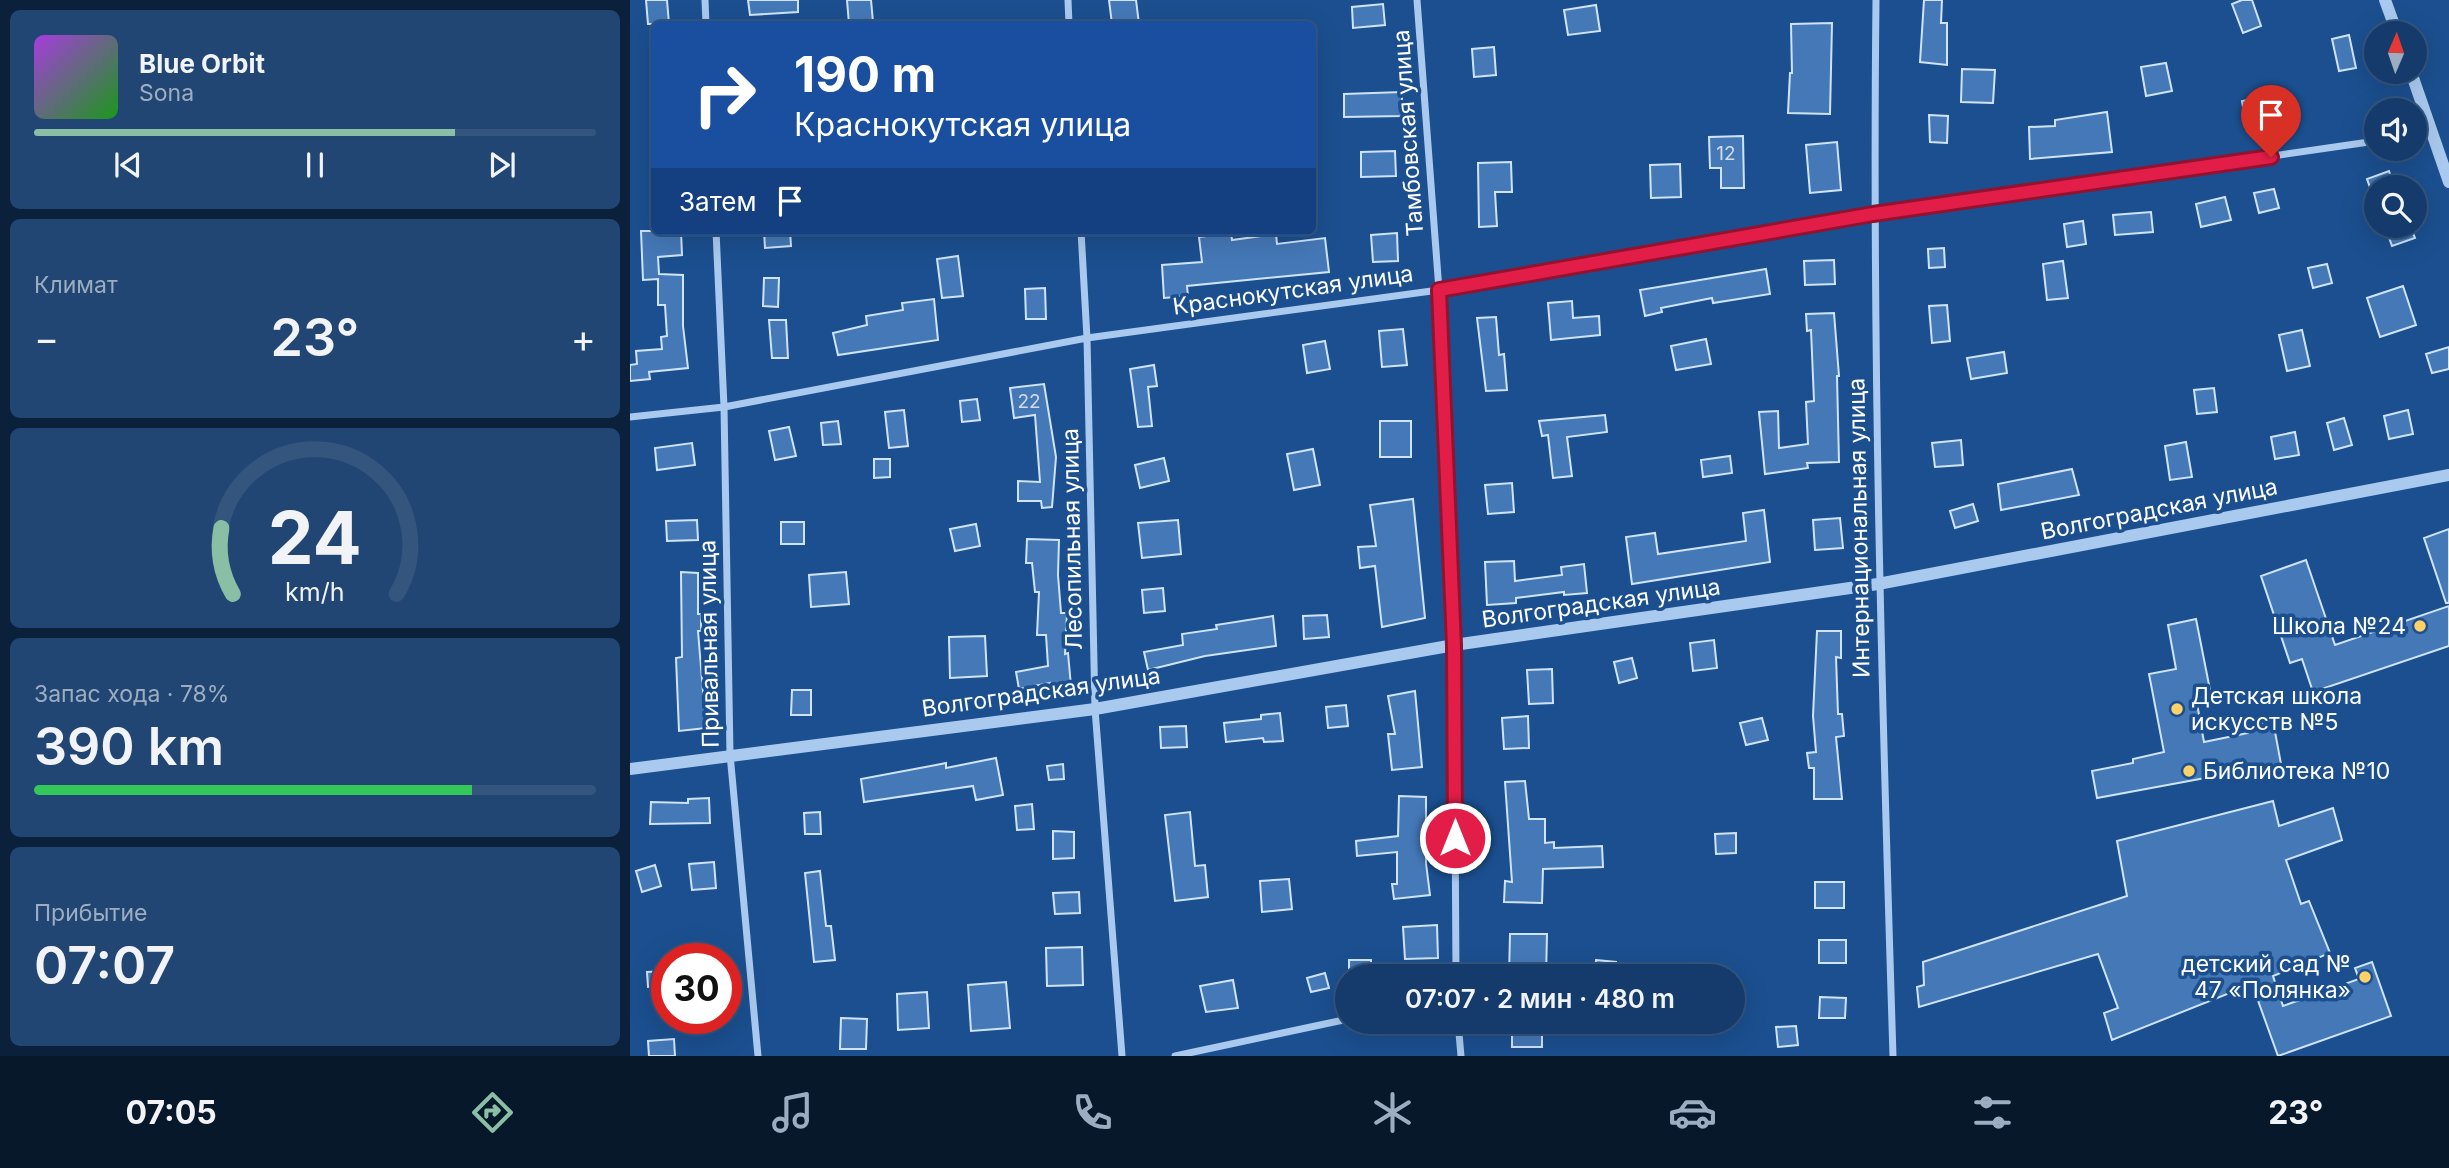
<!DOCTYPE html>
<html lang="ru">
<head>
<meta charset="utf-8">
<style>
  :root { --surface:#143b6b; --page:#214673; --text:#f1f3f6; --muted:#9dadc1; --line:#33557e; --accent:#8abfa5 }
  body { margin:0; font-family:Inter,sans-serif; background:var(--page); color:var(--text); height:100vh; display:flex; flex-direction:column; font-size:26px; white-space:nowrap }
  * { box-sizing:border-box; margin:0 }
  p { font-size:23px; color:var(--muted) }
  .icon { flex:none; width:38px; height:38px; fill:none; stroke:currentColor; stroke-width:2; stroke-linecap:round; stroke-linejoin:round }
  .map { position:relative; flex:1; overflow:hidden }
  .panel { display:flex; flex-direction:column; gap:10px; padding:10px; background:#0b203b; width:630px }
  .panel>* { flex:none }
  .top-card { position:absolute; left:21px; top:21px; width:665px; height:214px; border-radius:10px; box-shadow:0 7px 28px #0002,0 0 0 2px var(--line); background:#1a4fa0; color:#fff; overflow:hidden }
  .needle { width:46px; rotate:2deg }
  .buttons { position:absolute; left:1734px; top:21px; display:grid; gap:14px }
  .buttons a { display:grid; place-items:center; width:63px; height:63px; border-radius:50%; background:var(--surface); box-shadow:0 7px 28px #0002,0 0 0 2px var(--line); font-size:35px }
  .speed { position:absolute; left:21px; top:943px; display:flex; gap:14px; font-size:35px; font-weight:700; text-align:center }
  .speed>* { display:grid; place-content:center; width:91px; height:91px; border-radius:50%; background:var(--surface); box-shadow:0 7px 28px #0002,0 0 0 2px var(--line); line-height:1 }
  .speed .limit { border:10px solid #d22; background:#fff; color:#111 }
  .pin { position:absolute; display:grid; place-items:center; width:60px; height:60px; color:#fff; margin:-72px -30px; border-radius:50% 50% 50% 0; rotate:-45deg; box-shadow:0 0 7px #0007 }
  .pin .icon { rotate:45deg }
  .me { position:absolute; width:77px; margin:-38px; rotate:0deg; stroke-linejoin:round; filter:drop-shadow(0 0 5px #0008) }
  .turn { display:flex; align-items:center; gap:24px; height:147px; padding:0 28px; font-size:32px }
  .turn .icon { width:91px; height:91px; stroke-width:2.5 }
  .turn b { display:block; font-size:49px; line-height:60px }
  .then { display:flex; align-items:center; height:66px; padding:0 28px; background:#0003; gap:14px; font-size:26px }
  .big { font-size:52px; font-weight:600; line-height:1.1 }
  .panel .tile { flex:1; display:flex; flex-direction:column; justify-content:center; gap:10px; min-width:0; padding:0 24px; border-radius:10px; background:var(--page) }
  .panel .dial { align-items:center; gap:0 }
  .dial svg { height:182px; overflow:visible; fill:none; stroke:var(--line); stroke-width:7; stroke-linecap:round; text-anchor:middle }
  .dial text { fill:var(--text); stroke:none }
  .song { display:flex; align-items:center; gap:21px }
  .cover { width:84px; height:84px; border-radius:10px; background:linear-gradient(135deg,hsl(280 70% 55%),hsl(120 70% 35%)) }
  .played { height:7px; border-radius:4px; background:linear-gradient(90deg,var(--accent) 75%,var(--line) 75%) }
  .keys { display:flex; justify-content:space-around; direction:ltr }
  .heat { display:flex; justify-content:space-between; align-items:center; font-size:38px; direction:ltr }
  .charge { height:10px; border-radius:5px; background:linear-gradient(90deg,#34c759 78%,var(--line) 0) }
  .trip { position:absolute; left:705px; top:964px; width:410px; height:70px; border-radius:35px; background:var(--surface); box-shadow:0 7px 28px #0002,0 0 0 2px var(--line); font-weight:600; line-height:70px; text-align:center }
  .tabs { display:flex; height:112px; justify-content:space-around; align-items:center; background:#08182b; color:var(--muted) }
  .tabs .icon { width:49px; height:49px }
  .tabs .current { color:var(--accent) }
  .tabs b { font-size:32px; color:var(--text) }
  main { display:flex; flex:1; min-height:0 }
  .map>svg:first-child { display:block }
</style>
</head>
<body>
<main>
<section class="panel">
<div class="tile">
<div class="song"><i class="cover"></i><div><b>Blue Orbit</b><p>Sona</p></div></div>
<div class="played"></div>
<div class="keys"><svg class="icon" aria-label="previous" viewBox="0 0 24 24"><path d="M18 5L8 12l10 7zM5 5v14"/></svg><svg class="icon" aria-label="pause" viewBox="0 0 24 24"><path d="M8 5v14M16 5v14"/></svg><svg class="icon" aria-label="next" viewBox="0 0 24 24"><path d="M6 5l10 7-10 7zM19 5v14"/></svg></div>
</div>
<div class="tile"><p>Климат</p>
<div class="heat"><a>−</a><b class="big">23°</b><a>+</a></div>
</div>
<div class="tile dial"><svg viewBox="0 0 100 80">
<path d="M14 69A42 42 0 1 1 86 69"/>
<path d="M14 69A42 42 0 0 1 9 40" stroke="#8abfa5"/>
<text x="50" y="56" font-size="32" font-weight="700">24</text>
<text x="50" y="72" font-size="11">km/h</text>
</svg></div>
<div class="tile"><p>Запас хода · 78%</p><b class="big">390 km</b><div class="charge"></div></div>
<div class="tile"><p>Прибытие</p><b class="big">07:07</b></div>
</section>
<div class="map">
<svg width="1819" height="1056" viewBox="0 0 1819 1056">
  <rect width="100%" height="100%" fill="#1b4f8f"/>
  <!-- building -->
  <path fill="#4478b7" stroke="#cfe3fa" stroke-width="2" d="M16,0h21l2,24h-21z
    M118,0h50v12l-48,3z
    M217,0h24l2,22 -24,2z
    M479,0h27l3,24h-27z
    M1294,0h18l-1,23h6v42l-27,-3z
    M1612,0h10l9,26 -18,7 -11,-29z
    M753,4l2,21 -32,3 -1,-21z
    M966,5l4,26 -32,4 -4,-25z
    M1202,23l-2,91 -42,-1 2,-40h2l-1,-49z
    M1719,35l7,33 -17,3 -7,-32z
    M864,47l2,28 -22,2 -2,-28z
    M1536,63l6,28 -26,5 -5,-29z
    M1332,69l33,1 -2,33 -32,-1z
    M772,92v24l-58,1v-23z
    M1632,98l5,30 -20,3 -5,-30z
    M1477,112l5,40 -82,7 -1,-32 26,-1v-6z
    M1299,115l19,1 -1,27 -17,-1z
    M1113,136l1,52h-23v-20h-11l-1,-31z
    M1207,142l4,48 -31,3 -4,-48z
    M765,151l1,25 -35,1v-25z
    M881,162l1,30h-17l2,34 -18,1 -1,-64z
    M1050,164l1,33 -30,1 -1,-33z
    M1759,171l5,14 -18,2v4l-4,2 -5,-14z
    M1644,189l5,19 -20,5 -5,-20z
    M1595,197l6,23 -30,7 -5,-23z
    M1521,212l2,20 -38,3 -2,-20z
    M1453,221l3,23 -19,3 -3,-23z
    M1755,226h25l5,12 -23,8z
    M11,231h40l1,24 -24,2 1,17 24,1v51l5,42 -39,4 1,7 -20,2v-16l7,-1 -1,-13 26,-2 -1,-12 6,-1 -2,-31h-7v-26l-15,1z
    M134,231h26l1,15 -26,2z
    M601,233l1,7 44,-6 1,10 48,-6 4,34 -142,14 1,10 -24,2 -2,-33 40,-3 -3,-25z
    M767,233l1,28 -25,1 -2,-27z
    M1314,248l1,19 -16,1 -1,-19z
    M328,256l5,40 -21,2 -5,-39z
    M1204,260l1,24 -30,1 -1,-24z
    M1433,261l5,37 -21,2 -4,-36z
    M1697,264l5,19 -19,5 -5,-20z
    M1136,269l4,25 -57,9 -1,-5 -51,10 1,4 -17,4 -5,-26z
    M134,278h15l-1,29 -15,-1z
    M1773,286l13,39 -36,12 -13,-39z
    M415,288l1,31h-20l-1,-30z
    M304,299l4,41 -100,15 -5,-22 34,-8 -1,-9 37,-6 -1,-7z
    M942,301l1,17 26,-2 1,19 -49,5 -3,-37z
    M1317,305l3,36 -18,2 -3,-37z
    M1204,313l5,63h-2l2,86 -32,1 1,5 -43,6 -6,-62 19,-1 1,37 29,-4 -2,-42 8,-1 -3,-71 -4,1 -1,-17z
    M866,317l3,38 5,-1 3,36 -21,1 -9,-73z
    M139,320h17l2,38h-16z
    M773,329l4,36 -25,2 -3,-36z
    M1672,330l8,36 -23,5 -8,-36z
    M1076,339l5,25 -35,6 -5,-24z
    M695,341l5,28 -23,4 -4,-28z
    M1819,347v22l-17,4 -6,-19z
    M1374,352l3,21 -36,6 -4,-21z
    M524,365l3,21 -9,1 4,39 -14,1 -8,-58z
    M414,384l12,73 -4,50 -10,1 -1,-7h-23v-20l22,1 -5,-67 -21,3 -4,-30z
    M1584,388l3,24 -20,2 -3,-24z
    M347,399l3,21 -18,2 -2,-21z
    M274,410l4,36 -19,2 -4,-36z
    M1778,410l5,24 -24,5 -5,-23z
    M975,415l2,17 -40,5 5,39 -19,2 -5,-43 -6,1 -3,-15z
    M1714,418l8,27 -18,5 -7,-27z
    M208,421l3,23 -18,1 -2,-22z
    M750,421h31v36h-31z
    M159,427l7,29 -21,4 -6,-29z
    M1665,432l4,23 -24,4 -4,-22z
    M1331,440l2,25 -28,2 -3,-24z
    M1556,442l6,35 -22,3 -5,-34z
    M62,443l3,22 -38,5 -2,-22z
    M683,449l7,36 -26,5 -7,-36z
    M1100,456l2,17 -29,4 -2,-17z
    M534,458l5,23 -29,7 -5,-23z
    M244,459h16v18l-16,1z
    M1442,469l7,26 -78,15 -3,-26z
    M882,483l2,29 -26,2 -3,-29z
    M783,499l12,119 -43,9 -7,-61 -15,2 -2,-21 18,-1 -6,-41z
    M1343,504l5,17 -23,7 -5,-17z
    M1134,510l6,52 -138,22 -6,-47 29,-4 3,21 88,-13 -3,-28z
    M1210,518l3,30 -28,2 -2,-30z
    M67,520l1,20 -31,1 -1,-20z
    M548,520l3,34 -39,4 -4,-35z
    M151,522h23v22h-23z
    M346,524l4,22 -25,5 -5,-22z
    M1819,529v74h-3l-22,-65z
    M397,539l32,1 -1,35 3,38h6l-2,41 3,-1 3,33 -21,1v-4l-31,6 -3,-17 32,-6 -2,-31h-9l2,-43h-4l-3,-29h-6z
    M1676,560l29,85 114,-39v40l-136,46 -11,-33 -12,4 -29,-87z
    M884,561l1,20 47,-6 -1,-8 23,-3 3,29 -23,2v-3l-48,6v5l-29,2 -2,-43z
    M51,572l17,1v41h3v17h-3l8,97 -27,3 -3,-73 6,-1z
    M216,572l3,32 -38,3 -2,-32z
    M533,588l2,23 -21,2 -2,-23z
    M697,615l2,22 -25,2 -1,-23z
    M643,616l3,30 -71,10 -57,14 -4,-18 39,-7 -1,-11 35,-5 -1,-4z
    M1566,619l15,76 -15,3 8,44 44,-9 -1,-7 26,-5 8,43 -184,34 -5,-27 41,-8v-4l31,-7 -15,-78 27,-5 -8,-44z
    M1187,631h24v27l-5,-1 2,57h4l2,22 -8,1 6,62h-28v-31h-5l-2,-15 9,-1 -3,-36z
    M355,636l2,40 -37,2 -1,-41z
    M1084,640l3,28 -24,3 -3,-28z
    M1002,658l5,20 -18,5 -5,-21z
    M922,669l1,34 -24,1 -2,-34z
    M162,690h19v25h-20z
    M785,691l7,76 -30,3 -4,-36h7l-7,-38z
    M716,705l2,21 -20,2 -2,-21z
    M650,713l3,28 -19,1 -1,-4 -37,4 -2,-19 37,-4v-4z
    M898,716l1,32 -25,1 -2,-31z
    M1132,718l6,22 -22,5 -6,-22z
    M556,726l1,21 -26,1 -1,-21z
    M366,758l7,37 -27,5 -3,-14 -109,16 -3,-23 75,-14 10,-2v5z
    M433,764l1,15 -15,1 -2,-14z
    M895,781l4,38h16v24l9,-1v6l48,-2 1,21 -60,2 -1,34 -38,-1 1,-21 7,1 -7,-100z
    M769,796l27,1v66l4,32 -36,4 -2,-15h5v-32l-40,4 -1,-15 42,-5z
    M79,798l1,25 -60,1 1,-22 37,1v-4z
    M1643,801l6,25 54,-18 9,32 -56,20 15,44 8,-3 21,52 -57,23 10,30 76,-27 -4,-11 17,-6 19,54 -113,40 -26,-72 -140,56 -8,-27 14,-5 -20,-54 -179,53 -2,-20 7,-2 -1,-23 204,-66 -10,-55z
    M402,804l2,25 -17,1 -2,-24z
    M190,812l1,22h-16l-1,-21z
    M560,812l5,54 10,-1 3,32 -33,4 -10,-86z
    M423,831l21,1v26l-21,1z
    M1106,833v20l-20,1 -1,-20z
    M84,862l2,26 -24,2 -3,-26z
    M25,865l6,21 -19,6 -6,-21z
    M190,871l6,55h5l4,34 -21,2 -9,-89z
    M659,879l3,30 -30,3 -2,-31z
    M1185,882h29v26h-29z
    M449,892l1,21 -25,1 -2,-21z
    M807,925l1,33 -33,1 -2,-32z
    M880,934h37l-1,42h-37z
    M1189,940h27v23h-27z
    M452,947l1,38 -36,1 -1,-38z
    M719,960h22v16h-22z
    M966,960l20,2 -1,14h-20z
    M37,971v14l-19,2 -1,-15z
    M695,973l4,15 -18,4 -4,-14z
    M603,980l5,28 -32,4 -6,-26z
    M376,982l4,46 -39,3 -3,-46z
    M297,992l2,36 -31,2 -1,-36z
    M1190,997l26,1 -1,20h-26z
    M211,1018l26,1 -1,30h-26z
    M882,1022h30v25h-30z
    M1166,1026l2,19 -20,2 -2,-20z
    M44,1039l1,17h-26l-1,-15z"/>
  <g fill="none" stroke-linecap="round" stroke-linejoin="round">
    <!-- minor -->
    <path stroke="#a9c9ee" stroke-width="7" d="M75,0l1,24
      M438,0l1,24
      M787,0l22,290 15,355 2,331
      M1246,0c-4,352 6,704 17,1056
      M1785,136l17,-3
      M86,231l8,176 6,347 28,302
      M451,231l6,107 8,371 27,347
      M0,417l94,-10 363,-69 352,-48 434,-76 503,-73
      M828,1022l3,34
      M545,1056l173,-37"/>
    <!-- tertiary -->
    <path stroke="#a9c9ee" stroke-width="12" d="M1755,0l12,33
      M1781,72l38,110
      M0,769l465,-60 359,-64 424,-61 571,-109"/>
  </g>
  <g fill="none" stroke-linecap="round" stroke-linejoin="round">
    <defs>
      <path id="route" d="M825,838l-1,-193 -15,-355 434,-76 398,-57"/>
    </defs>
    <!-- route casing -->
    <use href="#route" stroke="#92132f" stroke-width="18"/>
    <!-- route -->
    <use href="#route" stroke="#e11d48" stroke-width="12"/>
  </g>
  <!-- markers -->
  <g fill="#ffd166" stroke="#1b4f8f" stroke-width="2.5">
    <circle cx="1790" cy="626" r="7"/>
    <circle cx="1547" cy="709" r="7"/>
    <circle cx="1559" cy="771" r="7"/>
    <circle cx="1735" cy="977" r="7"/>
  </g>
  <g text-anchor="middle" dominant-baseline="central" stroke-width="7" stroke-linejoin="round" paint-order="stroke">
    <!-- number labels -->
    <g font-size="19" fill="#d0dded">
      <text x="1096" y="153">12</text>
      <text x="399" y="401">22</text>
    </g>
    <!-- street labels -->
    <g font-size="23" fill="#fff" stroke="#1b4f8f">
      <text transform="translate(778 133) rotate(-94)">Тамбовская улица</text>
      <text transform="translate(663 290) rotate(-8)">Краснокутская улица</text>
      <text transform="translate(1529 509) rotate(-11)">Волгоградская улица</text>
      <text transform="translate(1229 528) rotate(-91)">Интернациональная улица</text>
      <text transform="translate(442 539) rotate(-91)">Лесопильная улица</text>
      <text transform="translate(971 603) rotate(-8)">Волгоградская улица</text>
      <text transform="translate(79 644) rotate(-91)">Привальная улица</text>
      <text transform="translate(411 692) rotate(-8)">Волгоградская улица</text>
    </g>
    <!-- poi labels -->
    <g font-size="23" fill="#fff" stroke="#1b4f8f" text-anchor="end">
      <text x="1776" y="626">Школа №24</text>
      <text x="1561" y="696" text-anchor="start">Детская школа<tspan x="1561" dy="26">искусств №5</tspan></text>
      <text x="1573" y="771" text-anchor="start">Библиотека №10</text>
      <text x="1721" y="964">детский сад №<tspan x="1721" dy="26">47 «Полянка»</tspan></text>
    </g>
  </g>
</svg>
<div class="buttons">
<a><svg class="needle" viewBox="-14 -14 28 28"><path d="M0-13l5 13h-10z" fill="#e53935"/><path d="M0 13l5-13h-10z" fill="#9dadc1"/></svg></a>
<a><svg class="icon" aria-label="sound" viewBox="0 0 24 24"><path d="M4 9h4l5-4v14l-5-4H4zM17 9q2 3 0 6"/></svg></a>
<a><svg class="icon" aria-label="search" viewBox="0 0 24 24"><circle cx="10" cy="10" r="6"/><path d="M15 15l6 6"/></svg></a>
</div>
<div class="speed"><div class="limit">30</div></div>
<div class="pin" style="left:1641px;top:157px;background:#d93025"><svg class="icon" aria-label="arrive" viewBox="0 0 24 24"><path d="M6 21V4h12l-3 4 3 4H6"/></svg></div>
<svg class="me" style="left:825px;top:838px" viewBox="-20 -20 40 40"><circle r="17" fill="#e11d48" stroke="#fff" stroke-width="3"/><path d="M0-11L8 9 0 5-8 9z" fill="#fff"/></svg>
<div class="trip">07:07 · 2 мин · 480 m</div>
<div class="top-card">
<div class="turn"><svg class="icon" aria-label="right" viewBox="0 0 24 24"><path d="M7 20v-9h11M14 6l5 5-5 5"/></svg><div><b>190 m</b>Краснокутская улица</div></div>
<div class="then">Затем<svg class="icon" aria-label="arrive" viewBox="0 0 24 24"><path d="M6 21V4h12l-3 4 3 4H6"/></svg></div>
</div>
</div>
</main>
<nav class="tabs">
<b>07:05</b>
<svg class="icon current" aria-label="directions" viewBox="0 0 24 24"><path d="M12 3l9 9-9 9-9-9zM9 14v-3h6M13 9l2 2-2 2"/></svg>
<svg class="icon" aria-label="music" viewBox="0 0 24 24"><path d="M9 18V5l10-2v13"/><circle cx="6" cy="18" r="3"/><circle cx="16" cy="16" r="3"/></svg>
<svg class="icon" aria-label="phone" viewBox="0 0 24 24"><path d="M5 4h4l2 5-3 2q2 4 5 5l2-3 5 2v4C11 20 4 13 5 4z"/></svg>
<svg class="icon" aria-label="climate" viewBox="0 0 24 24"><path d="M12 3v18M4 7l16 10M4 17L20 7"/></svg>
<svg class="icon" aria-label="car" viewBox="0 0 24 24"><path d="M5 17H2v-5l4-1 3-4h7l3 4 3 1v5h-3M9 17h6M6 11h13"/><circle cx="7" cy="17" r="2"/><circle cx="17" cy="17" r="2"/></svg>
<svg class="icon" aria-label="filters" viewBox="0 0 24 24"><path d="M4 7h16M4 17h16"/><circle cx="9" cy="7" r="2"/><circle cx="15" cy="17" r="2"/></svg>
<b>23°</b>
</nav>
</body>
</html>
